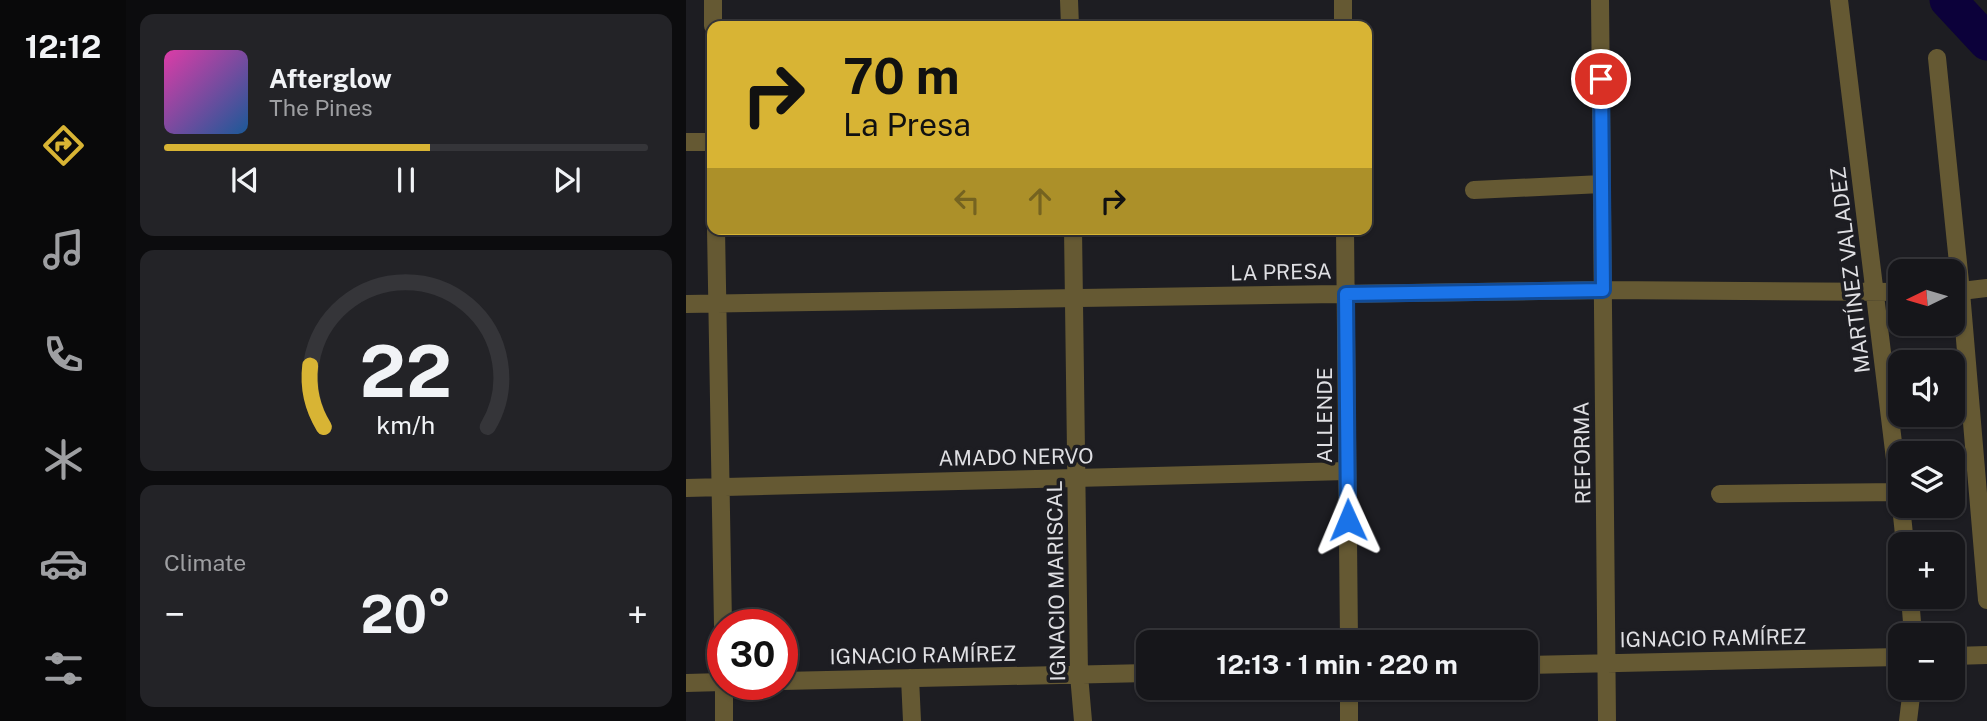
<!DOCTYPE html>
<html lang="en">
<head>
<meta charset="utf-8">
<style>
  :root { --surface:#16161a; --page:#232327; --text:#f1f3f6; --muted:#9e9fa2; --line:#353539; --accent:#d8b434 }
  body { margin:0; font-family:"Public Sans",sans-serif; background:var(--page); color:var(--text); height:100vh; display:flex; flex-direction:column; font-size:26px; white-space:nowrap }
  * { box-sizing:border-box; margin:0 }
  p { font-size:23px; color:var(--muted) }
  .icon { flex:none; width:38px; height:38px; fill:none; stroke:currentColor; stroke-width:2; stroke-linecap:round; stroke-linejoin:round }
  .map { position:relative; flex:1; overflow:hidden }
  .side { display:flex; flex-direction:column; gap:14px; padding:14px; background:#0c0c0e; width:560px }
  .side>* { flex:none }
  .guide { position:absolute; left:21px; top:21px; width:665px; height:214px; border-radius:14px; box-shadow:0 2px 5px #0004,0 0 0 2px var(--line); background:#d8b434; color:#111; overflow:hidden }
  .needle { width:46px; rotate:265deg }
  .buttons { position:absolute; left:1202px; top:259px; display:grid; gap:14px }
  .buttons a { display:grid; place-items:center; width:77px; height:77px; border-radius:14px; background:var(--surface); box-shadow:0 2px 5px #0004,0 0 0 2px var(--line); font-size:35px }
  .speed { position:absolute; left:21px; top:609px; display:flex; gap:14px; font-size:35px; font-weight:700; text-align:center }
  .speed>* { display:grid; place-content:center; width:91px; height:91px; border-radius:50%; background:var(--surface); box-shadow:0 2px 5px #0004,0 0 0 2px var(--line); line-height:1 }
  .speed .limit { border:10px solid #d22; background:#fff; color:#111 }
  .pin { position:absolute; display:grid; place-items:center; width:60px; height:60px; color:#fff; margin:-30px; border:4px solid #fff; border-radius:50%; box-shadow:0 2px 7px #0007 }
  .me { position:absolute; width:77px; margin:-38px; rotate:359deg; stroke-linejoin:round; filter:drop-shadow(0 0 5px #0008) }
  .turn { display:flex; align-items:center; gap:24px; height:147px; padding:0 21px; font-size:32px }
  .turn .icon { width:91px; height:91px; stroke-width:2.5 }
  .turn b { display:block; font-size:49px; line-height:60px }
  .lanes { display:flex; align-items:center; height:66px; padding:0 21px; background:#0003; justify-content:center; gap:35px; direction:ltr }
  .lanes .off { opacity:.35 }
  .big { font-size:52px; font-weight:700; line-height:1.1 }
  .side .card { flex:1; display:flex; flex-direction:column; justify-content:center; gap:10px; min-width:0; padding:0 24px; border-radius:14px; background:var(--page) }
  .side .dial { align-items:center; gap:0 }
  .dial svg { height:182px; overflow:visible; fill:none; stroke:var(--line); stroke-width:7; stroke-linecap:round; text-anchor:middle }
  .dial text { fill:var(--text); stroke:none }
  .song { display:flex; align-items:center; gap:21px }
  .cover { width:84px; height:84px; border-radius:10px; background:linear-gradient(135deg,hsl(320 70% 55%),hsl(210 70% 35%)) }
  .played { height:7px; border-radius:4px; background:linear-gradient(90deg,var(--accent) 55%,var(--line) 55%) }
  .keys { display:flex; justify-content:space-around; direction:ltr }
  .heat { display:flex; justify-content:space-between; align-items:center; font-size:38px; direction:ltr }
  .trip { position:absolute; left:450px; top:630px; width:402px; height:70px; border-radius:14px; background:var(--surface); box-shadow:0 2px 5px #0004,0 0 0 2px var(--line); font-weight:700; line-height:70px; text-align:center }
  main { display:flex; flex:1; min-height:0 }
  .dock { display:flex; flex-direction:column; width:126px; justify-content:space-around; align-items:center; background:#09090a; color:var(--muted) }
  .dock .icon { width:49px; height:49px }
  .dock .selected { color:var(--accent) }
  .dock b { font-size:32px; color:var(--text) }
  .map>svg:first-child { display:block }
</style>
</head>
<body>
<main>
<nav class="dock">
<b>12:12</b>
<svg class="icon selected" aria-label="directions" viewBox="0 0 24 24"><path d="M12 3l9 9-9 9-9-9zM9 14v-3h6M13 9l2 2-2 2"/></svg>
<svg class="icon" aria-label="music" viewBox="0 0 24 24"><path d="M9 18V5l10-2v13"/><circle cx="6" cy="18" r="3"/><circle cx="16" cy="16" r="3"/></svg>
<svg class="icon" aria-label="phone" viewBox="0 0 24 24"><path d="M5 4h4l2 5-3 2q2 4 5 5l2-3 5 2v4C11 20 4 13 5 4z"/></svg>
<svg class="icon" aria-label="climate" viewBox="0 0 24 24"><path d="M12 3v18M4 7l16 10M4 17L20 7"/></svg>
<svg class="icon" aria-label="car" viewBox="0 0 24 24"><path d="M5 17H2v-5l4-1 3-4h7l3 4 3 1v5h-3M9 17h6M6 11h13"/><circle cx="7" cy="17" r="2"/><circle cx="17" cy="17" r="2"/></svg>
<svg class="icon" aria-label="filters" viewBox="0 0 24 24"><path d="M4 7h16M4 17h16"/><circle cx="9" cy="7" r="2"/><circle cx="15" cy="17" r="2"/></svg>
</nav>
<section class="side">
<div class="card">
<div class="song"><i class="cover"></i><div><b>Afterglow</b><p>The Pines</p></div></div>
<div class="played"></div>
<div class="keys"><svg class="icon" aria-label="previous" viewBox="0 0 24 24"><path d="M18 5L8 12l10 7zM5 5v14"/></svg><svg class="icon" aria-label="pause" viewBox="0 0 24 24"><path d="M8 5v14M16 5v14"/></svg><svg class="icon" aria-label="next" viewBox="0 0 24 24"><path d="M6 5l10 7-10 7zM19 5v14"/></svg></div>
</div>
<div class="card dial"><svg viewBox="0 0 100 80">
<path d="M14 69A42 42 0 1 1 86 69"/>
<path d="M14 69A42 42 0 0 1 8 42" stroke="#d8b434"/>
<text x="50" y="56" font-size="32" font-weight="700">22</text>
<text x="50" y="72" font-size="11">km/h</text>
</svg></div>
<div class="card"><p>Climate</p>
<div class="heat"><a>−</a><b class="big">20°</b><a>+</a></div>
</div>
</section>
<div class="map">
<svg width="1301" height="721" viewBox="0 0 1301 721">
  <rect width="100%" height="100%" fill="#1d1d22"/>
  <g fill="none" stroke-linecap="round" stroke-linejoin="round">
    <!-- river -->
    <path stroke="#0c013a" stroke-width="37" d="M1262,0l39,42"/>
    <!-- minor -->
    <path stroke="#655933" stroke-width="18" d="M27,0v26
      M383,0l1,26
      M657,0v26
      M914,0l7,721
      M1153,0l61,500
      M1251,58l24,234 26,308
      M0,142h26
      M788,190l128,-6
      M30,229l7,396
      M387,229l6,446 4,46
      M659,229l4,413
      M1267,292l34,-4
      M0,304l917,-14 297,2
      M0,488l661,-17
      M1034,494l180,-2
      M1215,506l4,38
      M1224,597l3,38
      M1267,656l34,-1
      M840,665l374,-8
      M224,678l2,43
      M96,681l366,-8
      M0,683l37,-1
      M38,684v37
      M663,688v33
      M1222,721l4,-33"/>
  </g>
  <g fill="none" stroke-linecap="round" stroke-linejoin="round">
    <defs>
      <path id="route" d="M662,520l-2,-226 257,-4 -2,-211"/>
    </defs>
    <!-- route casing -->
    <use href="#route" stroke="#114b97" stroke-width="18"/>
    <!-- route -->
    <use href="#route" stroke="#1a73e8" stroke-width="12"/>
  </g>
  <g text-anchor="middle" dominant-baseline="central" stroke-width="7" stroke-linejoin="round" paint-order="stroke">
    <!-- street labels -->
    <g font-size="21" fill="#dfdfe3" stroke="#1d1d22">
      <text transform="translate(1164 270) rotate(-97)">MARTÍNEZ VALADEZ</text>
      <text transform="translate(595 272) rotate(-1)">LA PRESA</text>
      <text transform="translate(638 415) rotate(-90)">ALLENDE</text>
      <text transform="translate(896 453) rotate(-91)">REFORMA</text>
      <text transform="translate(330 457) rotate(-1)">AMADO NERVO</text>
      <text transform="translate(370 581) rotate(-91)">IGNACIO MARISCAL</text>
      <text transform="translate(1027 638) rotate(-1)">IGNACIO RAMÍREZ</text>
      <text transform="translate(237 655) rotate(-1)">IGNACIO RAMÍREZ</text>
    </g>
  </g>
</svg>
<div class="buttons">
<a><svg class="needle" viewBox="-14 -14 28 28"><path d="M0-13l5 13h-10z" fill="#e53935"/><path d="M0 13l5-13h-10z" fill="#9e9fa2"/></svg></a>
<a><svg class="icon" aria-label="sound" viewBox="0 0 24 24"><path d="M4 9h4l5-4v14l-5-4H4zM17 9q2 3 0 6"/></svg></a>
<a><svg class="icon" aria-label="layers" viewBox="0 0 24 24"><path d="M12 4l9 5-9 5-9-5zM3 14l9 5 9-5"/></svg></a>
<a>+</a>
<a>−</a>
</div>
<div class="speed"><div class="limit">30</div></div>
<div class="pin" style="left:915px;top:79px;background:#d93025"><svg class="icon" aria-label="arrive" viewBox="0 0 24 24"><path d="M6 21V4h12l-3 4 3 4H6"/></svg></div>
<svg class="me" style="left:662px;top:520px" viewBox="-20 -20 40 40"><path d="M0-17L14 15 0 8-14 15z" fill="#1a73e8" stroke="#fff" stroke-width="4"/></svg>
<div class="trip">12:13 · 1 min · 220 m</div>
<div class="guide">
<div class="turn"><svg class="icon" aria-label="right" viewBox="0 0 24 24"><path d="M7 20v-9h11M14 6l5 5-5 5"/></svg><div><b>70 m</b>La Presa</div></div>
<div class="lanes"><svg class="icon off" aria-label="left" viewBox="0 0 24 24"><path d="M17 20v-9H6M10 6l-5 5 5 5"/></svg><svg class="icon off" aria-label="ahead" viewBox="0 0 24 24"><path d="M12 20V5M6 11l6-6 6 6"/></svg><svg class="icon" aria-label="right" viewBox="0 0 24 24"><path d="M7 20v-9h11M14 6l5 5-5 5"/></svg></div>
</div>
</div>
</main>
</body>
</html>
